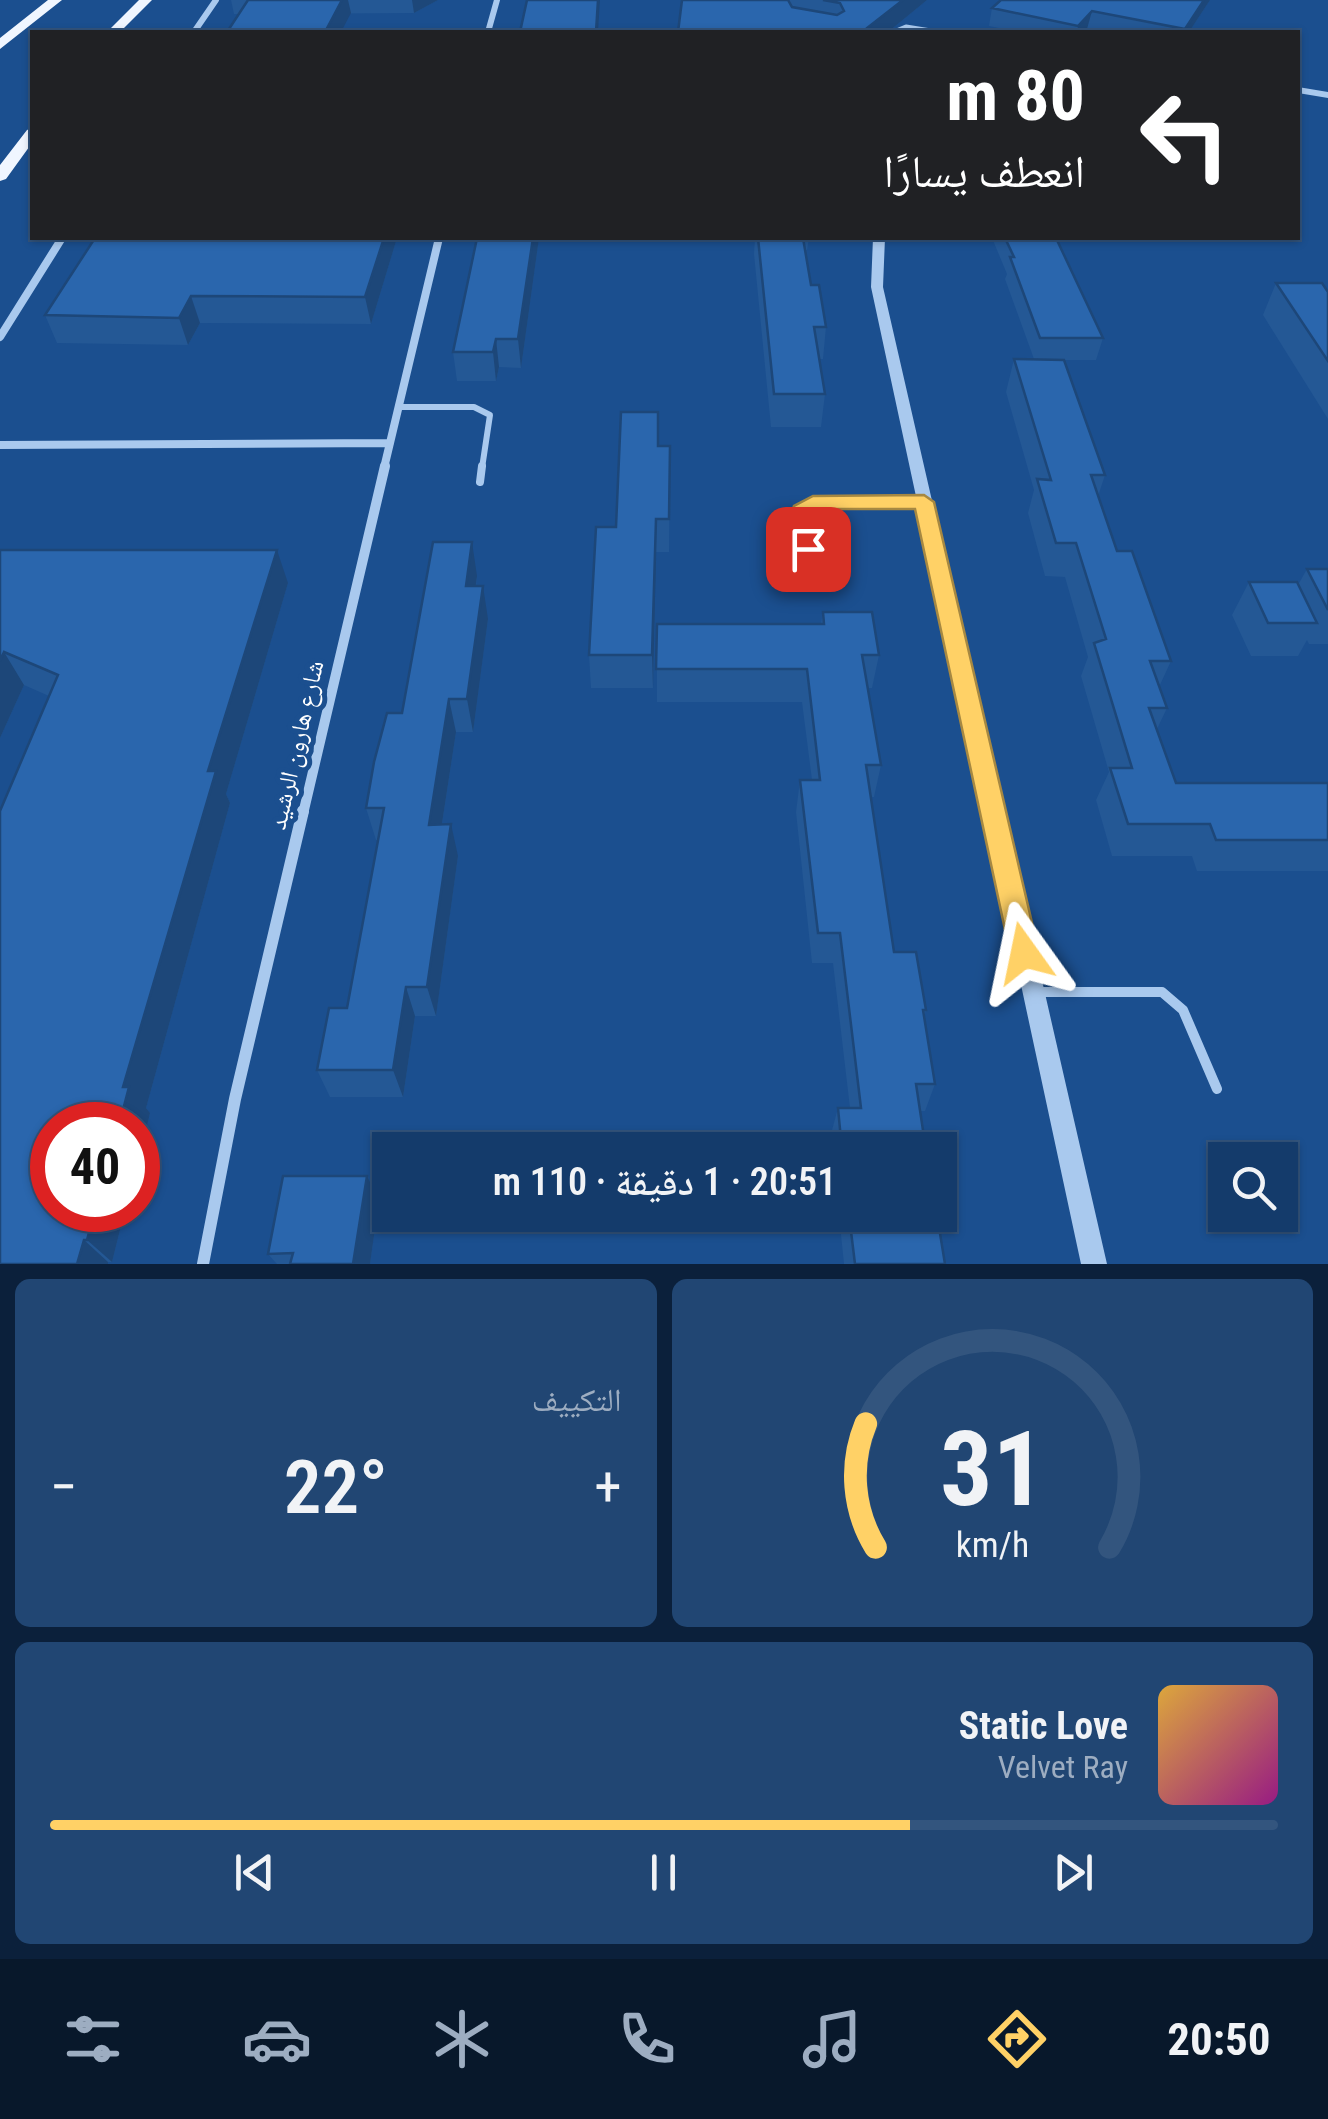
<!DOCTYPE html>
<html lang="ar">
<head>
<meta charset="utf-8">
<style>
  :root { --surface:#143b6b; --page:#214673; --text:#f1f3f6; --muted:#9dadc1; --line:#33557e; --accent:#ffd166 }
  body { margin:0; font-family:"Roboto Condensed","Noto Naskh Arabic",sans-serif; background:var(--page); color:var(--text); direction:rtl; height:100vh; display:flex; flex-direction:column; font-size:38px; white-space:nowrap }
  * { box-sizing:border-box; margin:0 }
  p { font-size:32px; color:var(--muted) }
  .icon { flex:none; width:55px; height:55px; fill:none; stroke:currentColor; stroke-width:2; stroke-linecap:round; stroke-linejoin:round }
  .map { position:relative; height:1264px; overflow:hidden; direction:ltr }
  .sheet { display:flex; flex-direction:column; gap:15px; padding:15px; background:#0b203b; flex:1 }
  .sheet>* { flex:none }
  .guide { position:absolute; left:30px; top:30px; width:1270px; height:210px; border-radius:0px; box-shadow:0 2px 8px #0004,0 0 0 2px var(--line); direction:rtl; background:#202124; color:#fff; overflow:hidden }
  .tools { position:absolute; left:1208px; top:1142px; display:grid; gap:20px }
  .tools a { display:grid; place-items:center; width:90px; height:90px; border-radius:0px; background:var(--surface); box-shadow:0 2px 8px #0004,0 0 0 2px var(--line); font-size:50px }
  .speed { position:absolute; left:30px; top:1102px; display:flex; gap:20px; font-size:50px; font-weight:700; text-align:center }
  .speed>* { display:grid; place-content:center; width:130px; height:130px; border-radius:50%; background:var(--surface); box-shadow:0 2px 8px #0004,0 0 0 2px var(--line); line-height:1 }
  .speed .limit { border:15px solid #d22; background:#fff; color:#111 }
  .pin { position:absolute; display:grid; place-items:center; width:85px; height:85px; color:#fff; margin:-42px; border-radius:20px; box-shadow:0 5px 15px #0006 }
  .me { position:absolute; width:110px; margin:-55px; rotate:348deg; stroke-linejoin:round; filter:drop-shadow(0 0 8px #0008) }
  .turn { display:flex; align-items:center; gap:35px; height:210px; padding:0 50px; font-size:45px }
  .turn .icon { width:130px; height:130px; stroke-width:2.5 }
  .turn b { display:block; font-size:70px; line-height:85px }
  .big { font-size:75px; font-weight:600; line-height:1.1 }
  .sheet .widget { flex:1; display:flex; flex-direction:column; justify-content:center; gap:15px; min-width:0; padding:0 35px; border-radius:15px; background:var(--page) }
  .sheet .dial { align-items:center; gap:0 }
  .dial svg { height:260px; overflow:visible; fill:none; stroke:var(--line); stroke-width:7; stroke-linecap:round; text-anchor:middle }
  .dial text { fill:var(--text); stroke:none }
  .song { display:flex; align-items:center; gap:30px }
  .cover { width:120px; height:120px; border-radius:15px; background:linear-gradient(135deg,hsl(40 70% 55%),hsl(310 70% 35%)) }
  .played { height:10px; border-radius:5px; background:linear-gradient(90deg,var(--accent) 70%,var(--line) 70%) }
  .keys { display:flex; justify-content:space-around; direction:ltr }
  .heat { display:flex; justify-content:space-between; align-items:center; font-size:55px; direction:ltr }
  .sheet .tiles { flex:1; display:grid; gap:15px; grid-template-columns:1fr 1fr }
  .widget:last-child { grid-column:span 2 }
  .trip { position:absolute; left:372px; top:1132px; width:585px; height:100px; border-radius:0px; background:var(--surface); box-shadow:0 2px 8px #0004,0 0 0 2px var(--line); font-weight:600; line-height:100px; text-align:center; direction:rtl }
  .menu { display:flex; height:160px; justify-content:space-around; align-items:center; background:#08182b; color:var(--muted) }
  .menu .icon { width:70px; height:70px }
  .menu .current { color:var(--accent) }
  .menu b { font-size:45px; color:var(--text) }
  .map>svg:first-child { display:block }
</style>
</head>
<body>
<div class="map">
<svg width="1328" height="1264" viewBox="0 0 1328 1264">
  <rect width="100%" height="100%" fill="#1b4f8f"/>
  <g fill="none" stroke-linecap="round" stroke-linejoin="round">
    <!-- service-far3 -->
    <path stroke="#a9c9ee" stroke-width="5" d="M894,32l12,-5 31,5"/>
    <!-- service-far2 -->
    <path stroke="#a9c9ee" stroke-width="6" d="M399,407h75l16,8 -8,53"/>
    <!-- service-far1 -->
    <path stroke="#a9c9ee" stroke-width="8" d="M480,482l2,-16
      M815,581l-15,-64 6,-11 14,-5 104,1"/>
    <!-- service -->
    <path stroke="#a9c9ee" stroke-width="10" d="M1038,992h124l21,18 34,79"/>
    <!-- minor-far3 -->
    <path stroke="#a9c9ee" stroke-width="6" d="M194,32l22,-32
      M488,32l9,-32"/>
    <!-- minor-far2 -->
    <path stroke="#a9c9ee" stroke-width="8" d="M0,337l62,-99
      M0,445l390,-2
      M384,468l55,-230"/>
    <!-- minor-far1 -->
    <path stroke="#a9c9ee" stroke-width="10" d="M303,814l82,-348"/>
    <!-- minor -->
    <path stroke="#a9c9ee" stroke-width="12" d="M203,1264l32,-165 68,-288"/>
    <!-- tertiary -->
    <path fill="#a9c9ee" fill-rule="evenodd" d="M1298,87l30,5v6l-30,-5z
      M873,238h12l-2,49 224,977h-26l-210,-977z"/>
    <!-- primary -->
    <path fill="#f0f6ff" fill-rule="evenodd" d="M48,0h14l-62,49v-11z
      M139,0h13l-32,32h-13z
      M32,128v15l-26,36 -6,2v-16l27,-35z"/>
  </g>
  <!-- wall -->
  <path fill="#245895" d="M231,0h207l-24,13 -175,1h-5z
    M682,0h245l-39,32h-210z
    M1001,0h209l-21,32h-86l-16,-3 -3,3h-66l-29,-6 3,-18z
    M397,238l-26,86 -171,-1 -12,22 -131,-2 -12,-28z
    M539,238l-18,130 -22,-1 -3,14h-39l-4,-29z
    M755,238h54l-2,12 -2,1 6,34 15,42 -3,32h-4l6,35 -4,33h-50l-17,-173z
    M992,238h64l47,100 -7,22h-32l41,115 -7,21 19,55 54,110 -12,26 8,21 -10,21 19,54h152v88h-131l-5,-15h-80l-16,-56 13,-28 -28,-96 7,-19 -23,-80 -20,-1 -17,-63 6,-23 -28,-98 8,-33h20l-29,-80 2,-5z
    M1276,283l52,9v127l-65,-104z
    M658,446h12l-1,106h-13l-3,136h-62l-2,-33 27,-128z
    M0,550l288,33 -62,211 4,9 -84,305 4,5 -38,149h-4v2h-108l49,-568 -25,-11 -24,53z
    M1307,569h21v75h-19l-2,-4 -9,16h-47l-19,-41 17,-33 49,3z
    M477,576l-1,10 12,33 -15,113h-17l-14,92 16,32 -22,160h-21l-12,81h-73l-13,-27 30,-62 31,-168h-2l-10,-32 36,-95z
    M823,612l56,43 -7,33h-4l13,77 -7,32h-3l23,155 32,58 -2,6 11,68 -10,27h-5l6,39h-93l-2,-16 7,-26h12l-17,-145h-21l-16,-151 4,-32h12l-10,-78h-145v-78h164z
    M367,1176l12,24 -9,64h-93l-9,-10z
    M839,1215h98l8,49h-101z"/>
  <!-- shaded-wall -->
  <path fill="#1d4779" d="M342,0h6l3,13 -10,19h-16z
    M412,0h26l-24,13z
    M598,0h2l-2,32h-2z
    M903,0h24l-39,32h-21v-4z
    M1204,0h6l-21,32h-5z
    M1092,11l-5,18 -3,3h-7l1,-6z
    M384,238h13l-26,86 -6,-27z
    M533,238h6l-18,130 -3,-29z
    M191,296l9,27 -12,22 -9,-27z
    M496,339l3,28 -3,14 -3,-29z
    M656,519v33l-3,136 -1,-33z
    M472,542l5,34 -6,43 -5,-33z
    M277,550l11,33 -62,211 4,9 -84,305 4,5 -12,50v-38h-19l4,-38 85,-316z
    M483,586l5,33 -15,113 -6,-33z
    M4,652l20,33 -24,53v-77z
    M449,699l7,33 -19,124 -8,-31z
    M451,824l7,32 -22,160 -9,-29z
    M406,987l9,29 -12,81 -10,-27z
    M367,1176l12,24 -9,64h-17z
    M95,1210h30l-13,52 -25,-22z
    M84,1240l24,22v2h-31z"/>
  <!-- building -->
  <path fill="#2a66ad" stroke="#1d4779" stroke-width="2.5" d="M248,0h94l-17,32h-98z
    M527,0h71l-2,32h-76z
    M682,0h106l4,7 45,8 7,-4 -4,-8 -17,-3h80l-36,28 2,4h-191z
    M1001,0h203l-19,29 -93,-18 -14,15 -86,-18z
    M95,238h289l-19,59 -174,-1 -12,22 -134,-3z
    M477,238h56l-15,101h-22l-3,13h-40z
    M758,238h45l8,47h8l7,42h-12l11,67h-51z
    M1005,238h51l47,100h-63l-30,-81h4z
    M1276,283h46l6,9v69z
    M1014,359l50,1 41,115h-14l26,76h15l39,110h-21l17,47h-18l27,75h152v57h-112l-6,-16h-82l-18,-56h22l-38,-125 12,-4 -30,-96h-20l-19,-64 14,1z
    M621,412h37v34h12l-1,73h-13l-4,136h-63l7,-128h20z
    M433,542h39l-6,44h17l-16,113h-18l-20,126 22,-1 -24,163h-21l-13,83h-76l12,-62h18l37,-200h-18l8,-46 13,-49h15z
    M0,550h277l-69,221h8l-93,316h6l-10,38h-67v85h43l-8,30h-3l-7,24h-77v-453l58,-136 -54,-23 -4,9z
    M1307,569h21v41z
    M1249,582h48l20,41h-49z
    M823,612h49l7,43h-17l19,110h-15l28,187h22l10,58h-3l12,74h-19l10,66h-84l-4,-42h23l-21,-175h-22l-18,-153h20l-13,-111h-151l1,-45h167z
    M283,1176h84l-14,88h-63l3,-11 -25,1z
    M849,1215h88l8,49h-90z"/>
  <!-- route -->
  <path fill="#ffd166" stroke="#a68842" stroke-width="2.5" d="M924,495l10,7 105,451 -4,9 -11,4 -10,-4 -4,-9 -95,-444h-97l-7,8 7,32 -10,7 -11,-7 -7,-32 4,-11 19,-10z"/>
  <g text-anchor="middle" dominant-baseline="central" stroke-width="10" stroke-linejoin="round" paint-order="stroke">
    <!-- street labels -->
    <g font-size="25" fill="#fff" stroke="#1b4f8f">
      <text transform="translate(296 745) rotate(-77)">شارع هارون الرشيد</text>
    </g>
  </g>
</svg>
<div class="tools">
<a><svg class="icon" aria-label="search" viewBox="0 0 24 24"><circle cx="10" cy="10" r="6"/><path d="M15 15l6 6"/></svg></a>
</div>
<div class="speed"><div class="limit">40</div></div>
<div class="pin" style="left:808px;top:549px;background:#d93025"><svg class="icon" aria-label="arrive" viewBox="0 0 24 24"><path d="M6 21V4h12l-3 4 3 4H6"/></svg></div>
<svg class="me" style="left:1024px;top:953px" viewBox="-20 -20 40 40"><path d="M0-17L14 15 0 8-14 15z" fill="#ffd166" stroke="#fff" stroke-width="4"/></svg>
<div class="trip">20:51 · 1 دقيقة · 110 m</div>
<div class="guide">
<div class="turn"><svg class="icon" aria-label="left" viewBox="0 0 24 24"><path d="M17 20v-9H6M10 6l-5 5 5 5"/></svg><div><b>80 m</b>انعطف يسارًا</div></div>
</div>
</div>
<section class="sheet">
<div class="tiles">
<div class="widget dial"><svg viewBox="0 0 100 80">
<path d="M14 69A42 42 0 1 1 86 69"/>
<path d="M14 69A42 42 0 0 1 11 31" stroke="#ffd166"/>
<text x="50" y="56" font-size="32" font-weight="700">31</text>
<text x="50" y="72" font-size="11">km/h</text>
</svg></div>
<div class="widget"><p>التكييف</p>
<div class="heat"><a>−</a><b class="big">22°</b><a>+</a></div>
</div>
<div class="widget">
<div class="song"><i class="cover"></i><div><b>Static Love</b><p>Velvet Ray</p></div></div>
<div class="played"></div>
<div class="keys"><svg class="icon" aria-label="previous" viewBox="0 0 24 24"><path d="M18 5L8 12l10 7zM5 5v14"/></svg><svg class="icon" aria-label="pause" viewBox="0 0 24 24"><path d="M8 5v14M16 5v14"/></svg><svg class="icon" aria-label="next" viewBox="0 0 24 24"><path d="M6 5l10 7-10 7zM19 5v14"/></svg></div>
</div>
</div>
</section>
<nav class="menu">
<b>20:50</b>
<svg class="icon current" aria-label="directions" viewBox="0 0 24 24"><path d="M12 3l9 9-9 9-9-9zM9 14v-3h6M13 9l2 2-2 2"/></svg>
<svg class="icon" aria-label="music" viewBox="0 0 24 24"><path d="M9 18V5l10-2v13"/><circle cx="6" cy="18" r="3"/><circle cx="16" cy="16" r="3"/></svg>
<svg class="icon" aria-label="phone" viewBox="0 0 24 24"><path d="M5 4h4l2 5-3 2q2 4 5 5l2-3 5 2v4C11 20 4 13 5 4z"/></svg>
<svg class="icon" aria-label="climate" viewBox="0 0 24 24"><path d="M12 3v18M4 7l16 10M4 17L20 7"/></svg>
<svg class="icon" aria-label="car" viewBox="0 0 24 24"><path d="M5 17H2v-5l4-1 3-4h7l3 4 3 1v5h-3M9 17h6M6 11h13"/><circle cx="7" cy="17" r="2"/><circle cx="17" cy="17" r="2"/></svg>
<svg class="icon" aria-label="filters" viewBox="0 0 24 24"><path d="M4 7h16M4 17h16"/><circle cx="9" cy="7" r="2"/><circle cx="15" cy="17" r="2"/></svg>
</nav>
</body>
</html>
